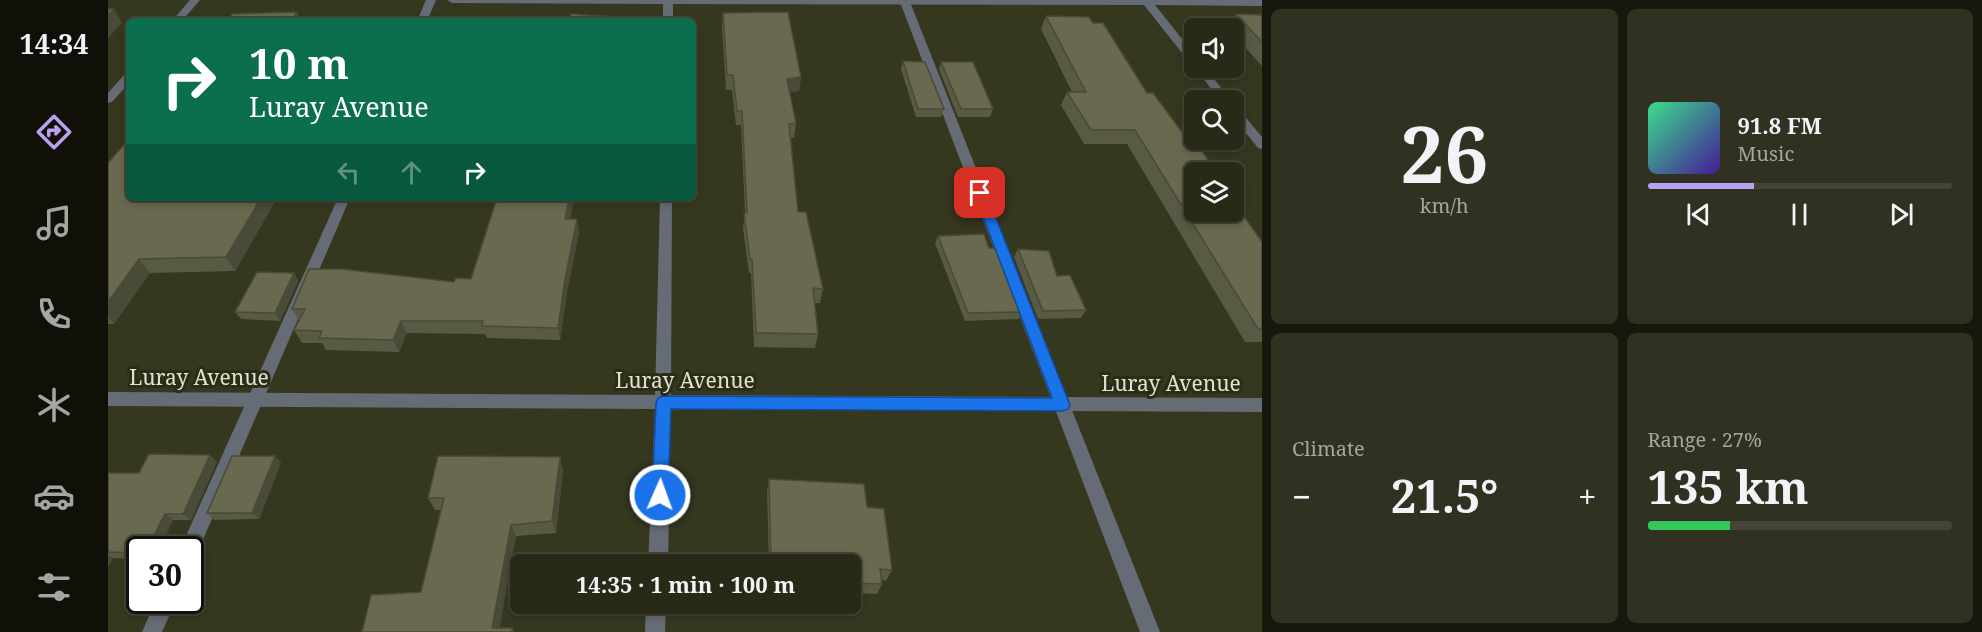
<!DOCTYPE html>
<html lang="en">
<head>
<meta charset="utf-8">
<style>
  :root { --surface:#282917; --page:#303120; --text:#f1f3f6; --muted:#a5a6a1; --line:#444536; --accent:#bca0f2 }
  body { margin:0; font-family:"Noto Serif",serif; background:var(--page); color:var(--text); height:100vh; display:flex; flex-direction:column; font-size:22px; white-space:nowrap }
  * { box-sizing:border-box; margin:0 }
  p { font-size:20px; color:var(--muted) }
  .icon { flex:none; width:33px; height:33px; fill:none; stroke:currentColor; stroke-width:2; stroke-linecap:round; stroke-linejoin:round }
  .map { position:relative; flex:1; overflow:hidden }
  .panel { display:flex; flex-direction:column; gap:9px; padding:9px; background:#16170d; width:720px }
  .panel>* { flex:none }
  .top-card { position:absolute; left:18px; top:18px; width:570px; height:183px; border-radius:9px; box-shadow:0 3px 9px #0003,0 0 0 2px var(--line); background:#0b6e4f; color:#fff; overflow:hidden }
  .tools { position:absolute; left:1076px; top:18px; display:grid; gap:12px }
  .tools a { display:grid; place-items:center; width:60px; height:60px; border-radius:9px; background:var(--surface); box-shadow:0 3px 9px #0003,0 0 0 2px var(--line); font-size:30px }
  .speed { position:absolute; left:18px; top:536px; display:flex; gap:12px; font-size:30px; font-weight:700; text-align:center }
  .speed>* { display:grid; place-content:center; width:78px; height:78px; border-radius:50%; background:var(--surface); box-shadow:0 3px 9px #0003,0 0 0 2px var(--line); line-height:1 }
  .speed .limit { border:3px solid #111; border-radius:9px; background:#fff; color:#111 }
  .pin { position:absolute; display:grid; place-items:center; width:51px; height:51px; color:#fff; margin:-26px; border-radius:12px; box-shadow:0 3px 9px #0006 }
  .me { position:absolute; width:66px; margin:-33px; rotate:2deg; stroke-linejoin:round; filter:drop-shadow(0 0 4px #0008) }
  .turn { display:flex; align-items:center; gap:21px; height:126px; padding:0 24px; font-size:27px }
  .turn .icon { width:78px; height:78px; stroke-width:2.5 }
  .turn b { display:block; font-size:42px; line-height:51px }
  .lanes { display:flex; align-items:center; height:57px; padding:0 24px; background:#0003; justify-content:center; gap:30px; direction:ltr }
  .lanes .off { opacity:.35 }
  .big { font-size:45px; font-weight:700; line-height:1.1 }
  .panel .tile { flex:1; display:flex; flex-direction:column; justify-content:center; gap:9px; min-width:0; padding:0 21px; border-radius:9px; background:var(--page) }
  .panel .dial { align-items:center; gap:0 }
  .dial b { font-size:78px; line-height:1 }
  .song { display:flex; align-items:center; gap:18px }
  .cover { width:72px; height:72px; border-radius:9px; background:linear-gradient(135deg,hsl(150 70% 55%),hsl(260 70% 35%)) }
  .played { height:6px; border-radius:3px; background:linear-gradient(90deg,var(--accent) 35%,var(--line) 35%) }
  .keys { display:flex; justify-content:space-around; direction:ltr }
  .heat { display:flex; justify-content:space-between; align-items:center; font-size:33px; direction:ltr }
  .charge { height:9px; border-radius:4px; background:linear-gradient(90deg,#34c759 27%,var(--line) 0) }
  .panel .tiles { flex:1; display:grid; gap:9px; grid-template-columns:repeat(2,1fr) }
  .trip { position:absolute; left:402px; top:554px; width:351px; height:60px; border-radius:9px; background:var(--surface); box-shadow:0 3px 9px #0003,0 0 0 2px var(--line); font-weight:700; line-height:60px; text-align:center }
  main { display:flex; flex:1; min-height:0 }
  .dock { display:flex; flex-direction:column; width:108px; justify-content:space-around; align-items:center; background:#101009; color:var(--muted) }
  .dock .icon { width:42px; height:42px }
  .dock .on { color:var(--accent) }
  .dock b { font-size:27px; color:var(--text) }
  .map>svg:first-child { display:block }
</style>
</head>
<body>
<main>
<nav class="dock">
<b>14:34</b>
<svg class="icon on" aria-label="directions" viewBox="0 0 24 24"><path d="M12 3l9 9-9 9-9-9zM9 14v-3h6M13 9l2 2-2 2"/></svg>
<svg class="icon" aria-label="music" viewBox="0 0 24 24"><path d="M9 18V5l10-2v13"/><circle cx="6" cy="18" r="3"/><circle cx="16" cy="16" r="3"/></svg>
<svg class="icon" aria-label="phone" viewBox="0 0 24 24"><path d="M5 4h4l2 5-3 2q2 4 5 5l2-3 5 2v4C11 20 4 13 5 4z"/></svg>
<svg class="icon" aria-label="climate" viewBox="0 0 24 24"><path d="M12 3v18M4 7l16 10M4 17L20 7"/></svg>
<svg class="icon" aria-label="car" viewBox="0 0 24 24"><path d="M5 17H2v-5l4-1 3-4h7l3 4 3 1v5h-3M9 17h6M6 11h13"/><circle cx="7" cy="17" r="2"/><circle cx="17" cy="17" r="2"/></svg>
<svg class="icon" aria-label="filters" viewBox="0 0 24 24"><path d="M4 7h16M4 17h16"/><circle cx="9" cy="7" r="2"/><circle cx="15" cy="17" r="2"/></svg>
</nav>
<div class="map">
<svg width="1154" height="632" viewBox="0 0 1154 632">
  <rect width="100%" height="100%" fill="#36371f"/>
  <g fill="none" stroke-linecap="round" stroke-linejoin="round">
    <!-- service -->
    <path fill="#666c76" fill-rule="evenodd" d="M318,0h10l-9,21h-10z
      M794,0l8,2 250,630h-20l-240,-630z
      M230,198h12l-154,358 -6,2v-9h-10z
      M48,600h20l-14,32h-20z"/>
    <!-- minor -->
    <path fill="#666c76" fill-rule="evenodd" d="M82,0h10l-18,21h-10z
      M339,0h815v6l-107,-1 39,49v10l-4,-1 -46,-58 -471,-1v17h-10v-17l-211,-1z
      M1087,68h10l26,32h-11z
      M21,73v10l-17,19 -4,1v-10l17,-19z
      M1125,106l4,1 25,30v12l-4,-1 -25,-31z
      M552,198h12l-1,197 591,3v14l-591,-3 -3,155h-20l7,-155 -547,-3v-14l547,3z
      M538,603h20l-1,29h-20z"/>
  </g>
  <!-- wall -->
  <path fill="#595a44" d="M615,13l78,64 -2,14 -9,1 6,31 -2,15h-3l7,74 25,77 -3,14h-6l4,31 -3,14 -61,-1 -3,-74h-2l-6,-45 2,-15 -4,-88h-5l-4,-35h-6l-4,-63z
    M1128,14l26,1v51l-29,-32v-6h-5z
    M938,16l148,156 68,70v100h-17l-118,-198h-43l-23,-39 6,-13h5l-31,-63z
    M795,61l41,48 -3,8h-25l-15,-48z
    M833,62l52,47 -3,8h-32l-19,-48z
    M0,163l21,35h148l-42,73 -85,2 -36,51h-6z
    M389,198h77l-4,21 9,13 -12,60 -7,48 -73,-2 -2,-4 -78,-1 -8,19 -73,-2 -4,-7h-20l-8,-13 5,-9 -7,-12 179,-30z
    M830,236l51,12 34,64 -5,7 -53,2 -30,-78z
    M910,249l39,27 29,34 -5,8 -43,1 -24,-62z
    M186,273l4,8 -18,40 -39,-2 -6,-7z
    M102,455l7,7 -26,58h-18l-14,29h-19v10l-27,-1 -5,9v-94h31z
    M167,456l6,7 -22,56 -45,1 -7,-7z
    M455,470l-7,63 -40,3 -17,92h13l2,4h-152l59,-40 20,-82h-6l-7,-12z
    M661,479l98,28 25,63 -6,11 -4,-1v4l-5,10 -27,-1v-29h-81l-2,-73z"/>
  <!-- shaded-wall -->
  <path fill="#494a37" d="M6,9l8,14 -14,15v-23z
    M189,12l4,9h-10z
    M693,77l-2,14 -14,2 2,-14z
    M153,198h16l-42,73 -9,-14z
    M461,198h5l-7,34 -2,-13z
    M469,219l2,13 -12,60 -7,48 -2,-12 7,-49z
    M31,259l11,14 -36,51 -6,-7v-15z
    M186,273l4,8 -18,40 -5,-8z
    M293,321l6,12 -8,19 -6,-12z
    M102,455l7,7 -26,58 -8,-6z
    M167,456l6,7 -22,56 -7,-6z
    M452,457l3,13 -7,63 -4,-12z
    M57,514l8,6 -14,29h-12z
    M403,525l5,11 -17,96 -7,-4z
    M0,555l5,3 -5,9z"/>
  <!-- building -->
  <path fill="#68694f" stroke="#494a37" stroke-width="1.5" d="M0,9h6l-6,6z
    M189,12l-6,9h-64l5,-7z
    M680,12l13,65 -14,2 9,44 -7,1 9,88h8l17,77 -10,-1 5,46 -62,-1 -4,-74h-2l-6,-46h3l-5,-102h-5l-4,-36h-6l-4,-62z
    M463,14l49,3 -1,4h-50z
    M1128,14l26,1v27z
    M938,16l43,1 4,6h10l44,70h6l40,54h6l18,25h-23v40h39v-12l29,42v87h-4l-123,-199h-44l-24,-38h19z
    M795,61l22,1 19,47h-26z
    M833,62h32l20,47h-32z
    M21,139v59h132l-35,59 -87,2 -31,43v-139z
    M389,198h72l-4,21h12l-12,60 -7,49 -76,-2 1,-5h-82l-8,19 -74,-2 3,-7 -28,-1 11,-21h-13l17,-40h33l112,13 2,-4 15,1z
    M876,234l5,14h9l25,64 -55,1 -30,-77z
    M910,249l31,2 8,25 13,-1 16,35 -43,1z
    M149,272l37,1 -19,40 -40,-1z
    M41,454l61,1 -27,59h-18l-18,35h-7v4l-32,-1v-79h31z
    M124,456h43l-23,57h-45z
    M330,456l122,1 -8,64 -41,4 -19,103h20v4h-150l9,-37 50,-3 23,-94h-16z
    M661,479l95,5 3,23 17,2 8,61 -12,-1 2,15 -32,-1v-19h-79z"/>
  <!-- route -->
  <path fill="#1a73e8" stroke="#114b97" stroke-width="1.5" d="M872,189l6,4 84,212 -2,4 -6,2 -391,-2 -3,86 -2,5 -6,2 -6,-2 -2,-5 4,-92 2,-5 5,-2 389,2 -78,-205z"/>
  <g text-anchor="middle" dominant-baseline="central" stroke-width="6" stroke-linejoin="round" paint-order="stroke">
    <!-- street labels -->
    <g font-size="21" fill="#e1e2d3" stroke="#2c2d15">
      <text x="91" y="377">Luray Avenue</text>
      <text x="577" y="380">Luray Avenue</text>
      <text x="1063" y="383">Luray Avenue</text>
    </g>
  </g>
</svg>
<div class="tools">
<a><svg class="icon" aria-label="sound" viewBox="0 0 24 24"><path d="M4 9h4l5-4v14l-5-4H4zM17 9q2 3 0 6"/></svg></a>
<a><svg class="icon" aria-label="search" viewBox="0 0 24 24"><circle cx="10" cy="10" r="6"/><path d="M15 15l6 6"/></svg></a>
<a><svg class="icon" aria-label="layers" viewBox="0 0 24 24"><path d="M12 4l9 5-9 5-9-5zM3 14l9 5 9-5"/></svg></a>
</div>
<div class="speed"><div class="limit">30</div></div>
<div class="pin" style="left:872px;top:193px;background:#d93025"><svg class="icon" aria-label="arrive" viewBox="0 0 24 24"><path d="M6 21V4h12l-3 4 3 4H6"/></svg></div>
<svg class="me" style="left:552px;top:495px" viewBox="-20 -20 40 40"><circle r="17" fill="#1a73e8" stroke="#fff" stroke-width="3"/><path d="M0-11L8 9 0 5-8 9z" fill="#fff"/></svg>
<div class="trip">14:35 · 1 min · 100 m</div>
<div class="top-card">
<div class="turn"><svg class="icon" aria-label="right" viewBox="0 0 24 24"><path d="M7 20v-9h11M14 6l5 5-5 5"/></svg><div><b>10 m</b>Luray Avenue</div></div>
<div class="lanes"><svg class="icon off" aria-label="left" viewBox="0 0 24 24"><path d="M17 20v-9H6M10 6l-5 5 5 5"/></svg><svg class="icon off" aria-label="ahead" viewBox="0 0 24 24"><path d="M12 20V5M6 11l6-6 6 6"/></svg><svg class="icon" aria-label="right" viewBox="0 0 24 24"><path d="M7 20v-9h11M14 6l5 5-5 5"/></svg></div>
</div>
</div>
<section class="panel">
<div class="tiles">
<div class="tile dial"><b>26</b><p>km/h</p></div>
<div class="tile">
<div class="song"><i class="cover"></i><div><b>91.8 FM</b><p>Music</p></div></div>
<div class="played"></div>
<div class="keys"><svg class="icon" aria-label="previous" viewBox="0 0 24 24"><path d="M18 5L8 12l10 7zM5 5v14"/></svg><svg class="icon" aria-label="pause" viewBox="0 0 24 24"><path d="M8 5v14M16 5v14"/></svg><svg class="icon" aria-label="next" viewBox="0 0 24 24"><path d="M6 5l10 7-10 7zM19 5v14"/></svg></div>
</div>
<div class="tile"><p>Climate</p>
<div class="heat"><a>−</a><b class="big">21.5°</b><a>+</a></div>
</div>
<div class="tile"><p>Range · 27%</p><b class="big">135 km</b><div class="charge"></div></div>
</div>
</section>
</main>
</body>
</html>
